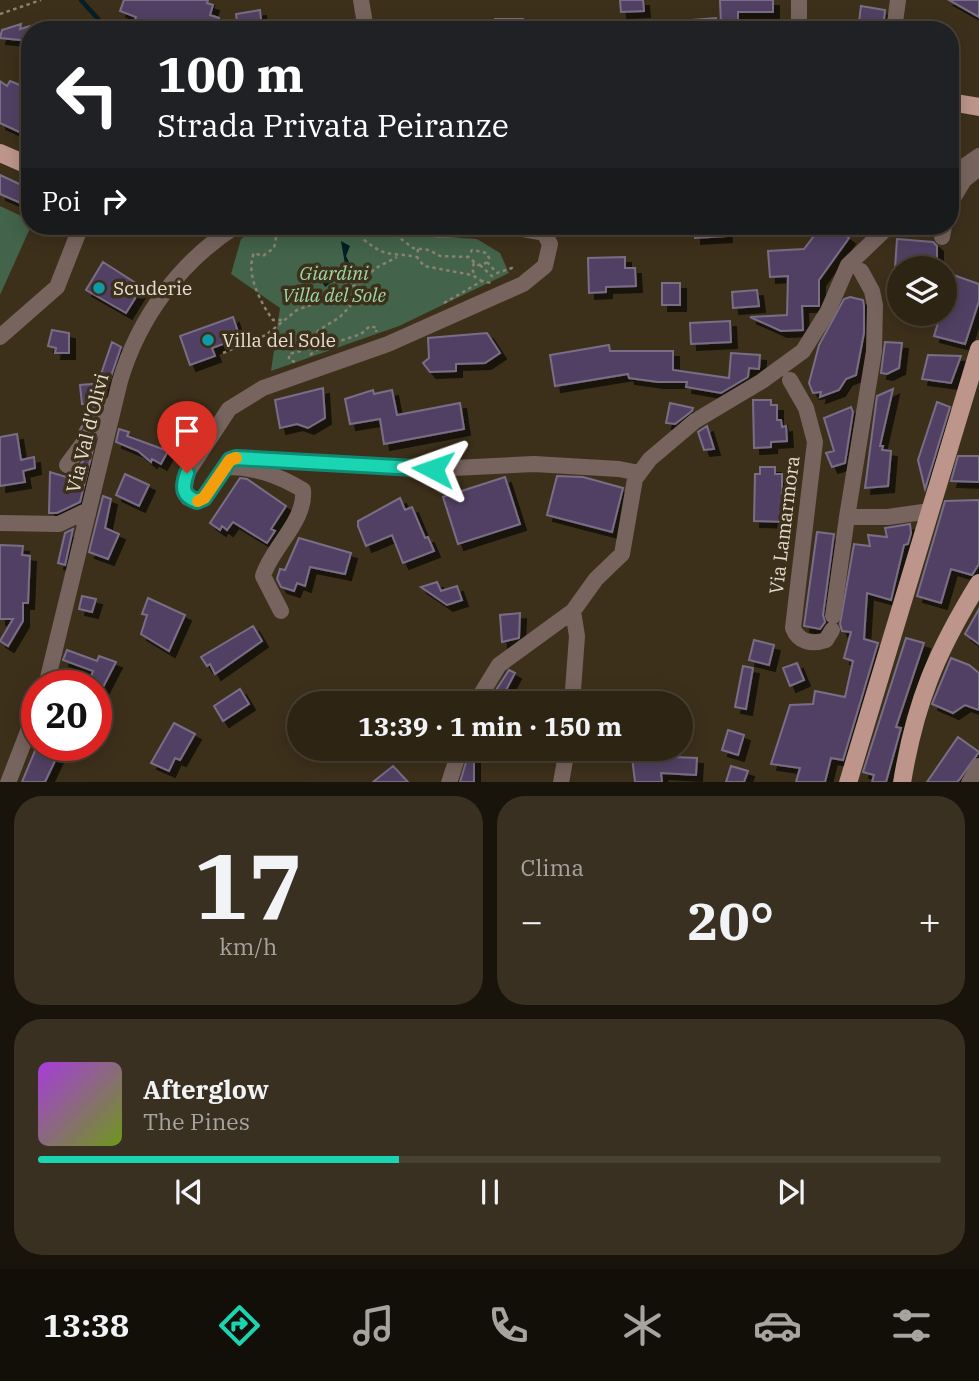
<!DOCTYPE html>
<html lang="it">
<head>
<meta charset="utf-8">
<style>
  :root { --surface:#2e2414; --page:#3a3022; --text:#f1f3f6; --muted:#a7a4a0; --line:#494134; --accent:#19d5b2 }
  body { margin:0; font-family:"IBM Plex Serif",serif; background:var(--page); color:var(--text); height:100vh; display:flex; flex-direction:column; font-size:26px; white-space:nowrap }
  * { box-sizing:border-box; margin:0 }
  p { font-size:23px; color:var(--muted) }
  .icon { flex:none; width:38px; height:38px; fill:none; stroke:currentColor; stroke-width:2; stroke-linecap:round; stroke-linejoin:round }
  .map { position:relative; height:782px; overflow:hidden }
  .drawer { display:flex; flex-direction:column; gap:14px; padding:14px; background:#19140b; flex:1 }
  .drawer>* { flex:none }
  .hud { position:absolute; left:21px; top:21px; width:938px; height:214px; border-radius:28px; box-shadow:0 4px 18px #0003,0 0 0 2px var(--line); background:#202124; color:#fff; overflow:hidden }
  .tools { position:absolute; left:887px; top:256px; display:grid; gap:14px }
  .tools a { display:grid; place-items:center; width:70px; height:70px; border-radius:50%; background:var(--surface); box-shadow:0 4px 18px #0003,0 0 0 2px var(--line); font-size:35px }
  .speed { position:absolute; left:21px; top:670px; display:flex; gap:14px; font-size:35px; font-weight:700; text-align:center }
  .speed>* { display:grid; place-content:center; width:91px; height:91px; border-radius:50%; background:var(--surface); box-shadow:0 4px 18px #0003,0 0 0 2px var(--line); line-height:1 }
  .speed .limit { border:10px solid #d22; background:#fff; color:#111 }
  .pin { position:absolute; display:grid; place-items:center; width:60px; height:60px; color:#fff; margin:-72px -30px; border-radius:50% 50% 50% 0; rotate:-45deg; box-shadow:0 0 7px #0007 }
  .pin .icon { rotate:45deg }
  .me { position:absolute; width:77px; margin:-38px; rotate:274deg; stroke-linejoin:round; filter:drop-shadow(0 0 5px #0008) }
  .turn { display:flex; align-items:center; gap:24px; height:147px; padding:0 21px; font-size:32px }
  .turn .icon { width:91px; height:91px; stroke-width:2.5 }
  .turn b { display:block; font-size:49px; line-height:60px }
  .then { display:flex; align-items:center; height:66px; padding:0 21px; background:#0003; gap:14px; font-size:26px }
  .big { font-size:52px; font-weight:800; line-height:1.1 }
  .drawer .card { flex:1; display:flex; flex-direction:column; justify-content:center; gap:10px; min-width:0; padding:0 24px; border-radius:28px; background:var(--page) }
  .drawer .dial { align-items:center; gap:0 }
  .dial b { font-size:91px; line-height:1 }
  .song { display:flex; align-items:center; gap:21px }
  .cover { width:84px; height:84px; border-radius:10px; background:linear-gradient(135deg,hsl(280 70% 55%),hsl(80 70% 35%)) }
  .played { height:7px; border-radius:4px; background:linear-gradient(90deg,var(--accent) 40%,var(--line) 40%) }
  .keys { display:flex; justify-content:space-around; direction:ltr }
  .heat { display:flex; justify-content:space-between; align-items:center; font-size:38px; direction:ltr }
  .drawer .tiles { flex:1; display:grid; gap:14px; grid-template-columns:1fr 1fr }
  .card:last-child { grid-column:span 2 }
  .trip { position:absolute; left:287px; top:691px; width:406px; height:70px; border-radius:35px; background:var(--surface); box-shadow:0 4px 18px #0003,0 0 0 2px var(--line); font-weight:800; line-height:70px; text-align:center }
  .dock { display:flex; height:112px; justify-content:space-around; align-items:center; background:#120e08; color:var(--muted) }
  .dock .icon { width:49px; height:49px }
  .dock .current { color:var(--accent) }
  .dock b { font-size:32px; color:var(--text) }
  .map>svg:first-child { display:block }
</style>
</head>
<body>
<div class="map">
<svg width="979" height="783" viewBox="0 0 979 783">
  <defs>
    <filter id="shadow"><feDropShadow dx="6" dy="6" stdDeviation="0" flood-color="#0009"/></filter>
  </defs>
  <rect width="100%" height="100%" fill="#3d301b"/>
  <!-- green -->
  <path fill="#43634a" d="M0,206l30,14 1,6 -31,69z
    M260,226h144l8,9 65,4 23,14 9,20 -110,53 -128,45 9,-63 -49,-34 10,-35z"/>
  <!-- water -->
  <path fill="#031e26" d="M341,241l9,5 -4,10 6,12 -27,19 -4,-7 24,-16z"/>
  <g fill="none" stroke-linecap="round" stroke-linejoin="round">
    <!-- stream -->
    <path stroke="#031e26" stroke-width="4.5" d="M81,0l27,30"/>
  </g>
  <!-- building -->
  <path fill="#514163" stroke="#796e86" stroke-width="2" filter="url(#shadow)" d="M124,0h84l-1,3 6,2 -3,10 9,3 -4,12h-14l-24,-8 -3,8h-42l4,-13 -16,-6z
    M620,0h23l1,11 -23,1z
    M720,0h53v12h-35v11l-17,2z
    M949,0h30v17z
    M861,6l24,4 -2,20h-25z
    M260,10l2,20h-24l-2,-16z
    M716,18l1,12h-24l-1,-10z
    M495,19h28v11h-28z
    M21,24l-1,5 10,-3v15l-30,-3 2,-8z
    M0,81l7,5 3,-5 20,8v48l-30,-14z
    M0,175l30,14v18l-30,-13z
    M695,226h30l1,10 -31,2z
    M826,226h7l16,12 -30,42v26h-17l1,24 -22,1 -31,-14 37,-2 1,-39 -18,1 -2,-26 36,-2 13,-17z
    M897,239l36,3 4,4v15h-21v7h-21z
    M625,257v11h10l1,18 -30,1v5l-17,1 -1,-35z
    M103,262l39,25 -16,26 -40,-23z
    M945,272l34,12v17l-14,43 -31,-8 7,-23h4z
    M662,283h18v22h-18z
    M757,290l2,16 -26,2 -1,-16z
    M850,297l13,3 1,6v27l-8,42 -10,4 -7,11 -19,7 1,-5 -8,1 -4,-10 10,-38 25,-46z
    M233,317l7,21 -28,10 3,8 -25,9 -10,-29z
    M730,321l1,21 -40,2 -1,-21z
    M52,330l17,3v20h-14l1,-5 -8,-2z
    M487,333l13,20 -15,10 -29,1v7l-26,1 -7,-9 6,-5 -1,-20z
    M112,342l9,5 -12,35 -10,-2z
    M885,342l17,1 -3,25 -12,6 -6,-1z
    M609,345l1,6h63v19l56,8 2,-25 29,2 -1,14 -10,-1 -1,9 -27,16 -35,-6 1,-5h-29l-29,-4 -1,-4 -73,12 -5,-31z
    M928,355l33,1 -10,27 -29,-4z
    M104,383l1,13 -27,37 17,-29h-13l-2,-19z
    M323,388l2,30 -17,10 -11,-4 -17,4 -5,-28z
    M893,389l-13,57h3l-1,4 9,1 -3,35 -23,2 12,-92z
    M373,390l1,4 18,-4 5,25 63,-12 4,26 -80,15 -4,-25 -30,5 -5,-25z
    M753,400h18v5h6v15h4l1,7 4,-1 1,15 -16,1v5l-17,1z
    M937,402l13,5 -25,82 -7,-29z
    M670,403l23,5 -1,3 -17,13 -9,-1z
    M851,407l2,5 -8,51 -13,4 -6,-14 8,-2 -10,-33z
    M707,426l7,23 -10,1 -6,-18z
    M119,429l10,3 -2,4 41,15 -7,13 -9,-5 -1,3 -13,-11 -22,-9z
    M17,434l4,26 13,-3 1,11 -12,3 2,11 -25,4v-49z
    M93,449l-13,53 -23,11h-8l1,-41 16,5 6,-3z
    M958,456h21v26l-28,-1z
    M760,467h15v7h7v24h6l-1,24 -33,-1 1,-47h5z
    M125,474l24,11 -10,21 -23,-11z
    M557,476l26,1 40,11 -11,44 -65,-17z
    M505,477l15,47 -62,20 -15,-47z
    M240,478l7,1 39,27 -15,23 4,2 -8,12 -34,-21 -6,8 -5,-4 -2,4 -10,-7z
    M103,496l8,3 -6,29 14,6 -11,25 -19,-7z
    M400,498l5,12 7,-3 13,31 3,-1 6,14 -31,12 -11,-28 -26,11 -8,-20v-5z
    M979,500v64l-7,11 -21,-6 -10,34 -24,-7 28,-95z
    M910,524l1,9 -3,11 -4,1 -13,55 -24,-7 -3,46 14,4 -35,117 -12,-2 -6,24h-29l4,-14 -29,-4 19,-59 23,-1 2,-13 30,6 8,-36 -9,-3 7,-26 -9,-1 -2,-7 14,-80 16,2 -2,-11 19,2 -2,-9z
    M73,529l-8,36 -7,-2 7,-30z
    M817,532l17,2 -11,81 2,7 -5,7 -16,-3z
    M299,538l52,15 -6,21 -35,-7 -5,19 -8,-3 -3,8 -13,-4 -4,-8 3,-10 5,1z
    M0,545l23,1 -1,9 8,1 -2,47h-5v18l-15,25 -8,-5 13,-22h-13z
    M437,582l4,9 16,-5 5,14 -15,5 -26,-18z
    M82,596l14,3 -4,13 -13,-3z
    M148,598l37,17 -16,36 -28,-17 6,-19 -5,-1z
    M979,609v35l-14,-10z
    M520,613l-1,25 -17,4 -2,-27z
    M253,626l9,15 -47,33 -5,-10 -3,2 -6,-9z
    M906,638l18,5 -28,84 5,1 -15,54h-14l2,-7 -11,-3z
    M754,640l20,5 -5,20 -20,-5z
    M67,650l30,11 2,-5 17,6 -14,27 -13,-6 4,-12 -30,-11z
    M951,658l18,7 10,8v37l-14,-5 -12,8 -21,-9z
    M797,663l7,17 -14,6 -7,-18z
    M743,666l10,2 -7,41 -11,-2z
    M509,670l6,3 -11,21 -8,-4z
    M240,689l9,15 -26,17 -9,-15z
    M174,723l21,11 -15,26 -5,-2 -6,13 -18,-8z
    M728,730l16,5 -6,20 -16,-5z
    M958,737l21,15 -20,28 -2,2h-30z
    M37,746h25l-17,36h-23z
    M470,749h4v33h-14z
    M631,749l43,3v5l23,1 -1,17 -35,-2 1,9h-27z
    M393,766l15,16h-35z
    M731,766l17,5 -4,11h-18z"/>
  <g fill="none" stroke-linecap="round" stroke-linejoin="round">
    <!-- path -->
    <path stroke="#8b816f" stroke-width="2.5" stroke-dasharray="3.5 3.5" stroke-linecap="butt" d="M0,14l41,-14
      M289,226h22
      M361,226l2,13c26,21 27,12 54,18
      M384,226l29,22 16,2 11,6 28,1 10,8 8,-2 3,-5 -2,-5 -15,-3 -4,7
      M418,249l-1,8 7,9 48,9 10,6
      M487,262l10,11 15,-5 2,4
      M474,263l-2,6 3,6
      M480,265l15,14
      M444,303l38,-22 9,2
      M282,320h-9c-12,-16 -28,-47 -19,-67l9,3 11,-8 4,-20 5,-2
      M223,353l43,-18 31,-25 44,-16 19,-12
      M310,355l9,-7 42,-14 9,-8 7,2 -1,4
      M295,362l-6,-2v-6l12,-3 18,-21 21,-13 13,-14 9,-23 14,-12 21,-11"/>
    <!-- minor -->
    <path stroke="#78645f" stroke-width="16" d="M361,0l5,30
      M799,30v-30
      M894,30l4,-30
      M950,176l29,-20
      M950,203l14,-23 15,-12
      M942,237l2,-11
      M861,271l11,20 3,14 -1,46 -27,166h41l42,-6
      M0,337l57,-50 24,-61
      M790,380l16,28 9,34 -22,186c5,14 19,17 33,12l6,-10
      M235,458l198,11 101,-5 85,5 20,4
      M67,465l45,-61
      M0,523l59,1 25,-12 4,2
      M281,611l-18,-35c9,-29 43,-55 40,-86 -25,-15 -48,-23 -78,-23l-21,31 -7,3 -9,-3 -4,-6 3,-19 42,-64 34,-21 125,-44 135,-60 22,-18 5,-22 -6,-11 -33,-6 -72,3 -18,-4
      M833,616l14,-99
      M46,686l74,-305c19,-64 60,-119 116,-155
      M475,704l24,-39 74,-54 23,-32 26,-25 13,-75 15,-20 45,-38 67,-40 41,-30 25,-40 20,-46 41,-39
      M572,704l5,-68 -4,-25
      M8,783l29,-75
      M449,783l11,-34
      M561,783l6,-34
      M969,783l10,-17"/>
    <!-- major -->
    <path stroke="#bd958b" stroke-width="18" d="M950,102l29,5
      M0,153l30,13
      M848,783l131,-434
      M902,783c13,-81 35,-132 77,-200"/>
  </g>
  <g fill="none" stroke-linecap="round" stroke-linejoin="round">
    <defs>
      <path id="route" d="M187,473c-5,14 -5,23 10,28l7,-3 26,-38 6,-2 197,11"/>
    </defs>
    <!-- route casing -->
    <use href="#route" stroke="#108a74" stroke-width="18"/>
    <!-- route -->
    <use href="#route" stroke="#19d5b2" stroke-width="12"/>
    <!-- slow -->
    <path stroke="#f59e0b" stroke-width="12" d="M198,501l6,-3 26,-38 6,-2"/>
  </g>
  <!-- markers -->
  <g fill="#0f9aa8" stroke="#3d301b" stroke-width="2.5">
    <circle cx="99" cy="288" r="7"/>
    <circle cx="208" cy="340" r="7"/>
  </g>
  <g text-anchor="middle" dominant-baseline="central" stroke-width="7" stroke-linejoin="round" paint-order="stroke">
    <!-- park labels -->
    <g font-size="19" font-style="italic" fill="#9dd8a9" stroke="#3d301b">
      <text x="334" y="273">Giardini<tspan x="334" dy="22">Villa del Sole</tspan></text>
    </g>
    <!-- poi labels -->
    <g font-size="19" fill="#e6ded1" stroke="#3d301b" text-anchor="start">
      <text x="113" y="288">Scuderie</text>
      <text x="222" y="340">Villa del Sole</text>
    </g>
    <!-- street labels -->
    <g font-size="19" fill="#e6ded1" stroke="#3d301b">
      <text transform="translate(87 433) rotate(-76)">Via Val d'Olivi</text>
      <text transform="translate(784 525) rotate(-83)">Via Lamarmora</text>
    </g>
  </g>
</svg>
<div class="tools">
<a><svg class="icon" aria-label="layers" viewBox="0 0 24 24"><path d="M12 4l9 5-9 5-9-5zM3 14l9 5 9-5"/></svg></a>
</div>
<div class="speed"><div class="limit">20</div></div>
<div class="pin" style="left:187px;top:473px;background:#d93025"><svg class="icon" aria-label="arrive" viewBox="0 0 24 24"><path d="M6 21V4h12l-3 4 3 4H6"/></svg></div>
<svg class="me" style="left:433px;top:469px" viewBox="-20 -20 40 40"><path d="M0-17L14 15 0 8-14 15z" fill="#19d5b2" stroke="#fff" stroke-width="4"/></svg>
<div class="trip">13:39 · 1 min · 150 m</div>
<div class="hud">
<div class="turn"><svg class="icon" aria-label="left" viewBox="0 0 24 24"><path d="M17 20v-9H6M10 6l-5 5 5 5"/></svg><div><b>100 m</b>Strada Privata Peiranze</div></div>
<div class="then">Poi<svg class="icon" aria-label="right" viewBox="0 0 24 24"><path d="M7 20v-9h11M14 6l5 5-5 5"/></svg></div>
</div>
</div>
<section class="drawer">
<div class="tiles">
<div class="card dial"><b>17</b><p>km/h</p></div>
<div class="card"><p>Clima</p>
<div class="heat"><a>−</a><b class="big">20°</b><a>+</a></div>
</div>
<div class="card">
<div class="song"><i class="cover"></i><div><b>Afterglow</b><p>The Pines</p></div></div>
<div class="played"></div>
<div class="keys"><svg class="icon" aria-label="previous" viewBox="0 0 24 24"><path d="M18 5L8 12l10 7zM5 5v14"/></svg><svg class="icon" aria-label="pause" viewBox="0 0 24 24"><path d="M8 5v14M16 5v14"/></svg><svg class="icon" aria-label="next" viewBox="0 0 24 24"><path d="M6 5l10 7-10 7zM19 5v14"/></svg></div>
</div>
</div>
</section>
<nav class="dock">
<b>13:38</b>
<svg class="icon current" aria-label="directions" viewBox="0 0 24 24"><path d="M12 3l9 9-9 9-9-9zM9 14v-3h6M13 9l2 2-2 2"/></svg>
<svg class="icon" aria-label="music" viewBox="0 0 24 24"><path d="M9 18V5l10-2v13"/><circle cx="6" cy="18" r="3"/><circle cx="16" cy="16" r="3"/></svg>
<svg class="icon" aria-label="phone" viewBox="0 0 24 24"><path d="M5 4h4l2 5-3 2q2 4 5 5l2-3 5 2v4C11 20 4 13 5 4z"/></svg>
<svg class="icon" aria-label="climate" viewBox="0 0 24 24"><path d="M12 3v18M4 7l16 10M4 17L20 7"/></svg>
<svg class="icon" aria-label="car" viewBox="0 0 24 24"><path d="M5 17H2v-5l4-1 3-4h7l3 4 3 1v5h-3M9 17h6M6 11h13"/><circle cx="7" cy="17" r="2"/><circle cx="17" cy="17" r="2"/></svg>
<svg class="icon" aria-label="filters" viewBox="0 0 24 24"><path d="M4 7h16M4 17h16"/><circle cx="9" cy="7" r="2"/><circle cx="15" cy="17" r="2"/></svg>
</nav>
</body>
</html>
